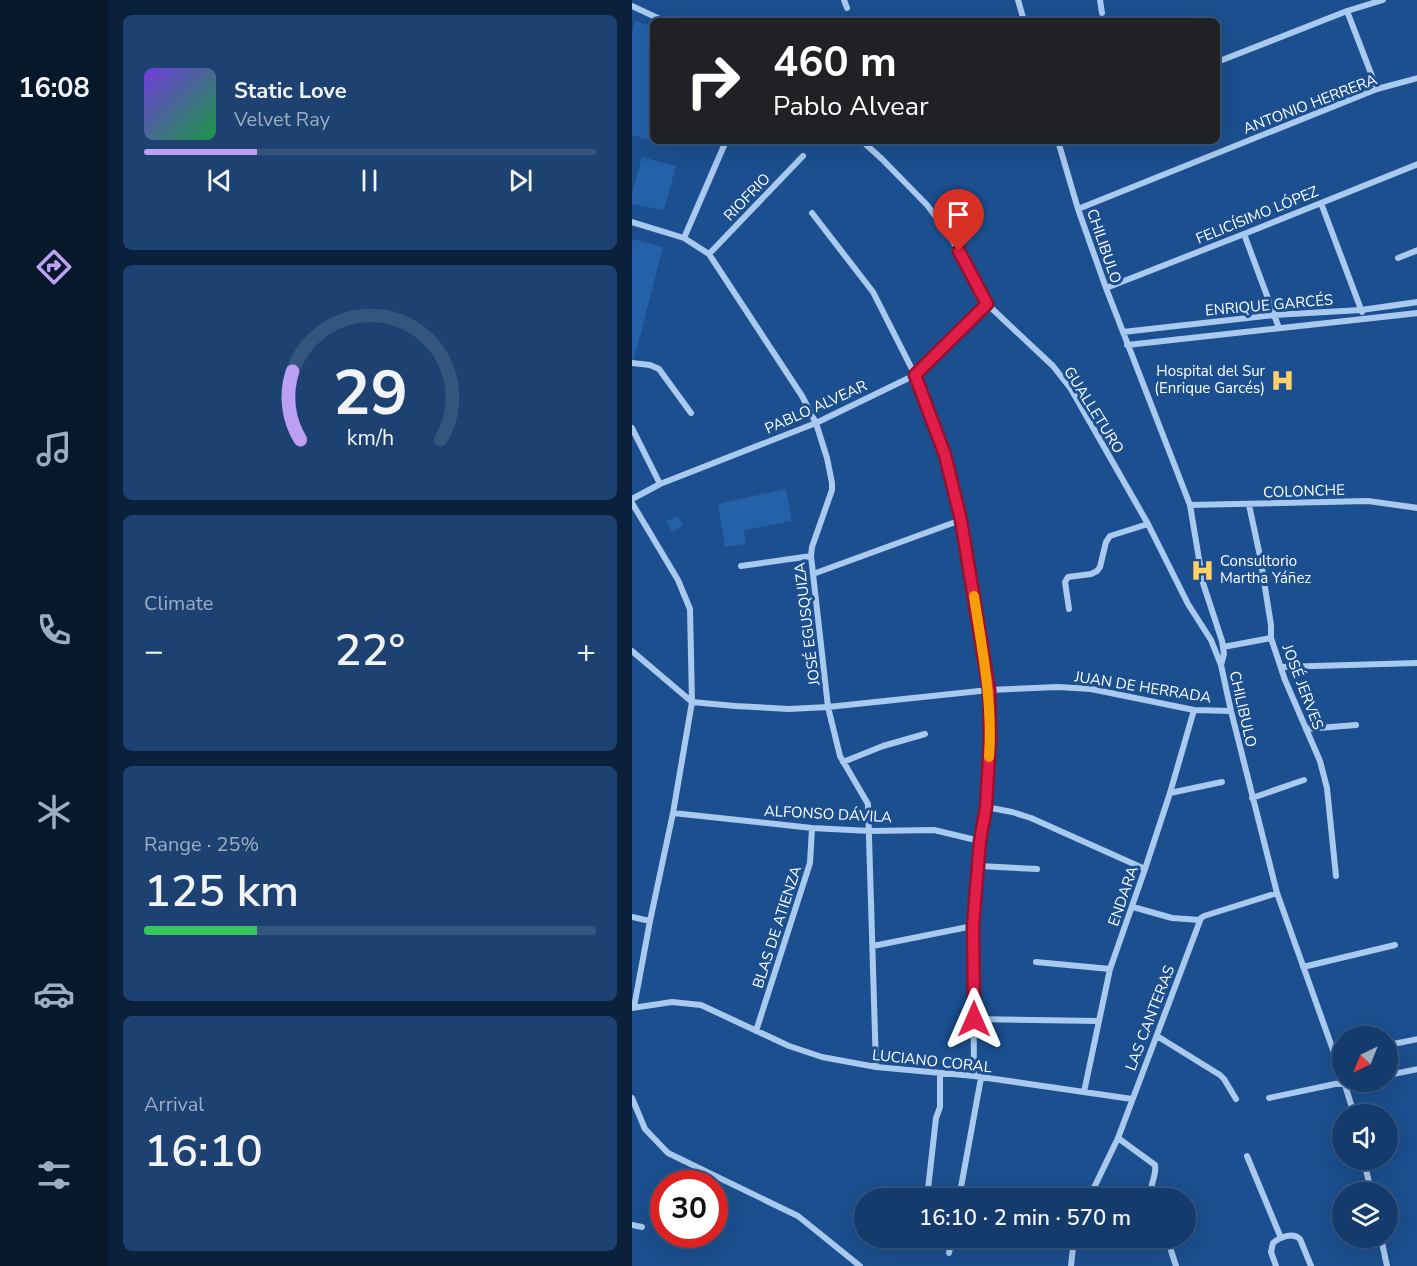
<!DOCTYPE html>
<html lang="en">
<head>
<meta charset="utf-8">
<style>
  :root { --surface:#143b6b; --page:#1d4271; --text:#f1f3f6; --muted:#9dadc1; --line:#33557e; --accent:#bca0f2 }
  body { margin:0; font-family:"Nunito Sans",sans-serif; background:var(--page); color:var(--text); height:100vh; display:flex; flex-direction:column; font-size:22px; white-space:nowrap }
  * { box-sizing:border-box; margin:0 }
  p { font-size:20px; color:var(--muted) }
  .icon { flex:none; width:33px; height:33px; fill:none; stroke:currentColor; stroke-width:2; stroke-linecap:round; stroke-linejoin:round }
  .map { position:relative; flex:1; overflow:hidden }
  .sheet { display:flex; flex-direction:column; gap:15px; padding:15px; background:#0b203b; width:524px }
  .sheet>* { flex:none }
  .top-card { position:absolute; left:18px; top:18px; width:570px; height:126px; border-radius:9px; box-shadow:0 6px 24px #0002,0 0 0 2px var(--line); background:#202124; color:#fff; overflow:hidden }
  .needle { width:39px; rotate:223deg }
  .controls { position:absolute; left:700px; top:1026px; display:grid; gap:12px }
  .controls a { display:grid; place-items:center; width:66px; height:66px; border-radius:50%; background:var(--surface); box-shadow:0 6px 24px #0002,0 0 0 2px var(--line); font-size:30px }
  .speed { position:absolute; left:18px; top:1170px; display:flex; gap:12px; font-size:30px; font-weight:700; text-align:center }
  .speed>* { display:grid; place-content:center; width:78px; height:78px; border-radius:50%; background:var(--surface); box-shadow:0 6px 24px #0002,0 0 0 2px var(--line); line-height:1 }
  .speed .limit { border:9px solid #d22; background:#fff; color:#111 }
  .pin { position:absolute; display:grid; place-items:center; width:51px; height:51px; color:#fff; margin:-62px -26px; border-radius:50% 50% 50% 0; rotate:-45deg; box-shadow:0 0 6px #0007 }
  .pin .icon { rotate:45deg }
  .me { position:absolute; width:66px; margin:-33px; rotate:0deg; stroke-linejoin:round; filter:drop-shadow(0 0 4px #0008) }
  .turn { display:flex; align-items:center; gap:21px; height:126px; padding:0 24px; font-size:27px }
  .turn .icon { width:78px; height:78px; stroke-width:2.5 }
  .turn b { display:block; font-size:42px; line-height:51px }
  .big { font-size:45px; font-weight:600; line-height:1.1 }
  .sheet .tile { flex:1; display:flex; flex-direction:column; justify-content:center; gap:9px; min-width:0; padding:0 21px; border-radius:9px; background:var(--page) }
  .sheet .dial { align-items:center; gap:0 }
  .dial svg { height:156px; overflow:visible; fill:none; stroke:var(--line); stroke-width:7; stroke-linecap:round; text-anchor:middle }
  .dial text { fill:var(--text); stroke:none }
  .song { display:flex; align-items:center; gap:18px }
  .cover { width:72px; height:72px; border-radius:9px; background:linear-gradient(135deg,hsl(260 70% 55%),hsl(140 70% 35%)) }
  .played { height:6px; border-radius:3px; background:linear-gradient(90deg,var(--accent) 25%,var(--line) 25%) }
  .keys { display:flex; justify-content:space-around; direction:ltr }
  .heat { display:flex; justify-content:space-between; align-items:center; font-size:33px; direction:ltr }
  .charge { height:9px; border-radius:4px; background:linear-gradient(90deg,#34c759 25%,var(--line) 0) }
  .trip { position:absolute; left:222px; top:1188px; width:342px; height:60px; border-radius:30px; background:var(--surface); box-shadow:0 6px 24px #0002,0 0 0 2px var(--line); font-weight:600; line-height:60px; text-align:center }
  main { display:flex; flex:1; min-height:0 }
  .tabs { display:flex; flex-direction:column; width:108px; justify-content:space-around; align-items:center; background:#08182b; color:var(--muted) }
  .tabs .icon { width:42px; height:42px }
  .tabs .current { color:var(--accent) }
  .tabs b { font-size:27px; color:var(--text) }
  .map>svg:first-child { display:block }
</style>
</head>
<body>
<main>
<nav class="tabs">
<b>16:08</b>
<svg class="icon current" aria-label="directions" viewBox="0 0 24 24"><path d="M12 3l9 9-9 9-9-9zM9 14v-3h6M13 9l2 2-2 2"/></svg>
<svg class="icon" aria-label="music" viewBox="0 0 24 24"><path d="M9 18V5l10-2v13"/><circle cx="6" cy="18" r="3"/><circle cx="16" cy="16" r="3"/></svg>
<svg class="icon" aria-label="phone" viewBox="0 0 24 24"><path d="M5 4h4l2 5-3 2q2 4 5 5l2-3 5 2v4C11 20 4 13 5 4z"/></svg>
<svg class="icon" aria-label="climate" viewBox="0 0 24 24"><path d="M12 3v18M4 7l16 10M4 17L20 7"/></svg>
<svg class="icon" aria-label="car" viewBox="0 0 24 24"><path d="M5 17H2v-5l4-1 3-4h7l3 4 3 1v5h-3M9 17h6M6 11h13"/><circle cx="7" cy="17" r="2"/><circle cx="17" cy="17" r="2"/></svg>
<svg class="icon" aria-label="filters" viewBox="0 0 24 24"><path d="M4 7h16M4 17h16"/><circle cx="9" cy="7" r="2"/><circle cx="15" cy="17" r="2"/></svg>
</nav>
<section class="sheet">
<div class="tile">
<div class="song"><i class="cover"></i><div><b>Static Love</b><p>Velvet Ray</p></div></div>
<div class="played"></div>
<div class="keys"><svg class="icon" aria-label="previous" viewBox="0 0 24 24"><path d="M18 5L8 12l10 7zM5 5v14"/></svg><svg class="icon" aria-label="pause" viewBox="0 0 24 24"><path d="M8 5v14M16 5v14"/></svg><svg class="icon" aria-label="next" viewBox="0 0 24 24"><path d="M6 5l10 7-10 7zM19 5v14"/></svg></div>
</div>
<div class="tile dial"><svg viewBox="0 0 100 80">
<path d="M14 69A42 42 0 1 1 86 69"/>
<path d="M14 69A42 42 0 0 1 10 34" stroke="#bca0f2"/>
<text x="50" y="56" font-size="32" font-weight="700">29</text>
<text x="50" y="72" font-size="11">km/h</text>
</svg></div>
<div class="tile"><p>Climate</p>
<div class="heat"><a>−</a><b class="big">22°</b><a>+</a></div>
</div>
<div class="tile"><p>Range · 25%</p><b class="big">125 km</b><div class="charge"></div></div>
<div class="tile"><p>Arrival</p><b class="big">16:10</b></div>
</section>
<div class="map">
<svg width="786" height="1266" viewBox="0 0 786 1266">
  <rect width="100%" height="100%" fill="#1b4f8f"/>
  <!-- pitch -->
  <path fill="#2461a8" d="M3,21l18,6v114l-21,-6v-100z
    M10,157l34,9 -12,44 -32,-6v-11z
    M0,239l31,8 -30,116h-1z
    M154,489l6,32 -48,9 2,14 -21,3 -7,-43z
    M46,516l5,10 -11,6 -6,-11z"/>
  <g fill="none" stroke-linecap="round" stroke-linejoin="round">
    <!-- street -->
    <path stroke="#a9c9ee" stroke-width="6" d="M212,0l3,8
      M386,0l6,21
      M468,0l2,13
      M0,6l32,15
      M715,11l30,78
      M585,62l130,-51 36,-11
      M230,141l20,18 45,46 18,24 14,22 28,53 66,62 18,23 77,135 40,80 23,36 10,25
      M426,141l20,68 28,79 84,217 13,78 19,58 2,13 -3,11 10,46 46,182 66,185
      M689,203l41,109
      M446,209l299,-120 41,-11
      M180,213l61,79 42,83 30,80 16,65 28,170 1,49 -4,68 -6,34 -7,85 1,150
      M0,222l52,16 25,16 93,142 14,27 11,35 5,25v7l-20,57 -1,9 17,151 12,49 28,48 8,263
      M612,234l35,94
      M52,238l42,-97
      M77,254l94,-98
      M766,258l20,-8
      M474,288l138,-54 174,-70
      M491,332l151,-17 87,-5 57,-8
      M495,345l291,-32
      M0,363l18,2 9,4 32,44
      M0,428l28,56
      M0,499l28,-15 156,-61 99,-48 72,-71
      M0,503l46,77 12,29 2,93 -19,111 -23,108 -16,86
      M558,505l178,-4 50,7
      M617,505l11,51 11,69v13l14,42 35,81 7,27 9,88
      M109,566l70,-10
      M181,574l148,-54
      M437,609l-4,-27 3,-5 23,-3 6,-3 3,-4 6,-25 4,-6 38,-12
      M591,647l48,-9
      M0,651l60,51
      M649,667l137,-4
      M60,702l43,4 54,3 39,-2 161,-17 69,-3 33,2 103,21 37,1
      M674,729l50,-4
      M211,762l40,-16 42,-12
      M538,793l52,-11
      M620,798l52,-18
      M354,807l26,5 19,6 114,51
      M41,813l139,15 58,3 64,-1 46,11
      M347,866l58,3
      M501,907l39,11 28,2
      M0,917l18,4
      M241,946l100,-20
      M404,962l74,7
      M671,967l92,-22
      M0,1008l40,-6 29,3 88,41 33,11 54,10 98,9 158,23
      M342,1019l124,2
      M124,1031l54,-168 2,-35
      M525,1036l63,39 4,4 12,20
      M756,1045l30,-6
      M756,1075l30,-6
      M712,1082l10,32
      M452,1092l26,-123 35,-100 25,-76 24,-83
      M0,1098l13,31 23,24 130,63 62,50
      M637,1098l66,-14 22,-2
      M486,1138l37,27c2,12 -7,22 -4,33
      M615,1156l34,82
      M732,1160l7,32
      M295,1198l9,-80 4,-11v-34
      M327,1198l22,-120
      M457,1198l29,-60 83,-220 3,-2 73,-23
      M0,1225l10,2
      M535,1238l9,28
      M749,1238l6,28
      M317,1253l3,-15
      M439,1266l3,-28
      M644,1266l-5,-14 2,-9c7,-6 20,-11 27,-4l11,27"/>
  </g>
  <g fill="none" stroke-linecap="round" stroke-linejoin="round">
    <defs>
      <path id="route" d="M327,251l28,53 -72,71 30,80 16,65 28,170 1,49 -4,68 -6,34 -7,85 1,93"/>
    </defs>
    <!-- route casing -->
    <use href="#route" stroke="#92132f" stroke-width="15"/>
    <!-- route -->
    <use href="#route" stroke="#e11d48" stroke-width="10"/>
    <!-- slow -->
    <path stroke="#f59e0b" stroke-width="10" d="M342,596c8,53 19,107 15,161"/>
  </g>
  <!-- icons -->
  <defs>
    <symbol id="hospital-bare" viewBox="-9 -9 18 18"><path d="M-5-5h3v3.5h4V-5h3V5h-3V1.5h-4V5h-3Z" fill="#ffd166" stroke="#1b4f8f" stroke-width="2.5" paint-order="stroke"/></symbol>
  </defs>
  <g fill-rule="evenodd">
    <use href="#hospital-bare" x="634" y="364" width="33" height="33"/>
    <use href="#hospital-bare" x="554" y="554" width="33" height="33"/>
  </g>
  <g text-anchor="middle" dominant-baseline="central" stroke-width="6" stroke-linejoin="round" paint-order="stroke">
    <!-- street labels -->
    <g font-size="15" fill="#fff" stroke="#1b4f8f">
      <text transform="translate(678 104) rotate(-21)">ANTONIO HERRERA</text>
      <text transform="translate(115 197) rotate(-46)">RIOFRIO</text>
      <text transform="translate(625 215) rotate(-22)">FELICÍSIMO LÓPEZ</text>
      <text transform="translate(472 246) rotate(71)">CHILIBULO</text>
      <text transform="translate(637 305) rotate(-5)">ENRIQUE GARCÉS</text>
      <text transform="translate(184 407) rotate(-24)">PABLO ALVEAR</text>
      <text transform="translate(462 410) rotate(58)">GUALLETURO</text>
      <text transform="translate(672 491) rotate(-2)">COLONCHE</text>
      <text transform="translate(175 624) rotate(-97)">JOSÉ EGUSQUIZA</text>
      <text transform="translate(511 687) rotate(9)">JUAN DE HERRADA</text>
      <text transform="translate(671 687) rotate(69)">JOSÉ JERVES</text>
      <text transform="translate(611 709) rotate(77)">CHILIBULO</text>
      <text transform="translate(196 814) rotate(3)">ALFONSO DÁVILA</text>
      <text transform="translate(491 896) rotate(-71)">ENDARA</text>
      <text transform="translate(145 927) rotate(-72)">BLAS DE ATIENZA</text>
      <text transform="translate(518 1018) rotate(-69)">LAS CANTERAS</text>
      <text transform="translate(300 1061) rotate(6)">LUCIANO CORAL</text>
    </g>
    <!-- poi labels -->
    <g font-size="15" fill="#fff" stroke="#1b4f8f" text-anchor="end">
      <text x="633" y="371">Hospital del Sur<tspan x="633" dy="17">(Enrique Garcés)</tspan></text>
      <text x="588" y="561" text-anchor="start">Consultorio<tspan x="588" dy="17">Martha Yáñez</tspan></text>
    </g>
  </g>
</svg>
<div class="controls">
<a><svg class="needle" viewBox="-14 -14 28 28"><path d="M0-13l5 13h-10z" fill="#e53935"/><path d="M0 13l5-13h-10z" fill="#9dadc1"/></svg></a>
<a><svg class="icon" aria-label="sound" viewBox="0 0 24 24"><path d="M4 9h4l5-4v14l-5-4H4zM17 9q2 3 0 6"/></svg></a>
<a><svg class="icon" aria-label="layers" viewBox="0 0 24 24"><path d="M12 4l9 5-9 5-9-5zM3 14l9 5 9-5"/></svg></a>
</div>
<div class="speed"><div class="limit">30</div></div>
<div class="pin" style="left:327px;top:251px;background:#d93025"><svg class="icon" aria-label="arrive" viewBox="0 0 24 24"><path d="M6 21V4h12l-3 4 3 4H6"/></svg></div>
<svg class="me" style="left:342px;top:1019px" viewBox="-20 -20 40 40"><path d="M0-17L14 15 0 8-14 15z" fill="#e11d48" stroke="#fff" stroke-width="4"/></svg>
<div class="trip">16:10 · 2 min · 570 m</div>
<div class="top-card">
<div class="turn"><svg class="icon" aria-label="right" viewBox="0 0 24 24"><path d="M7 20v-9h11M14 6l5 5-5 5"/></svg><div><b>460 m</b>Pablo Alvear</div></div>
</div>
</div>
</main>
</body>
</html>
